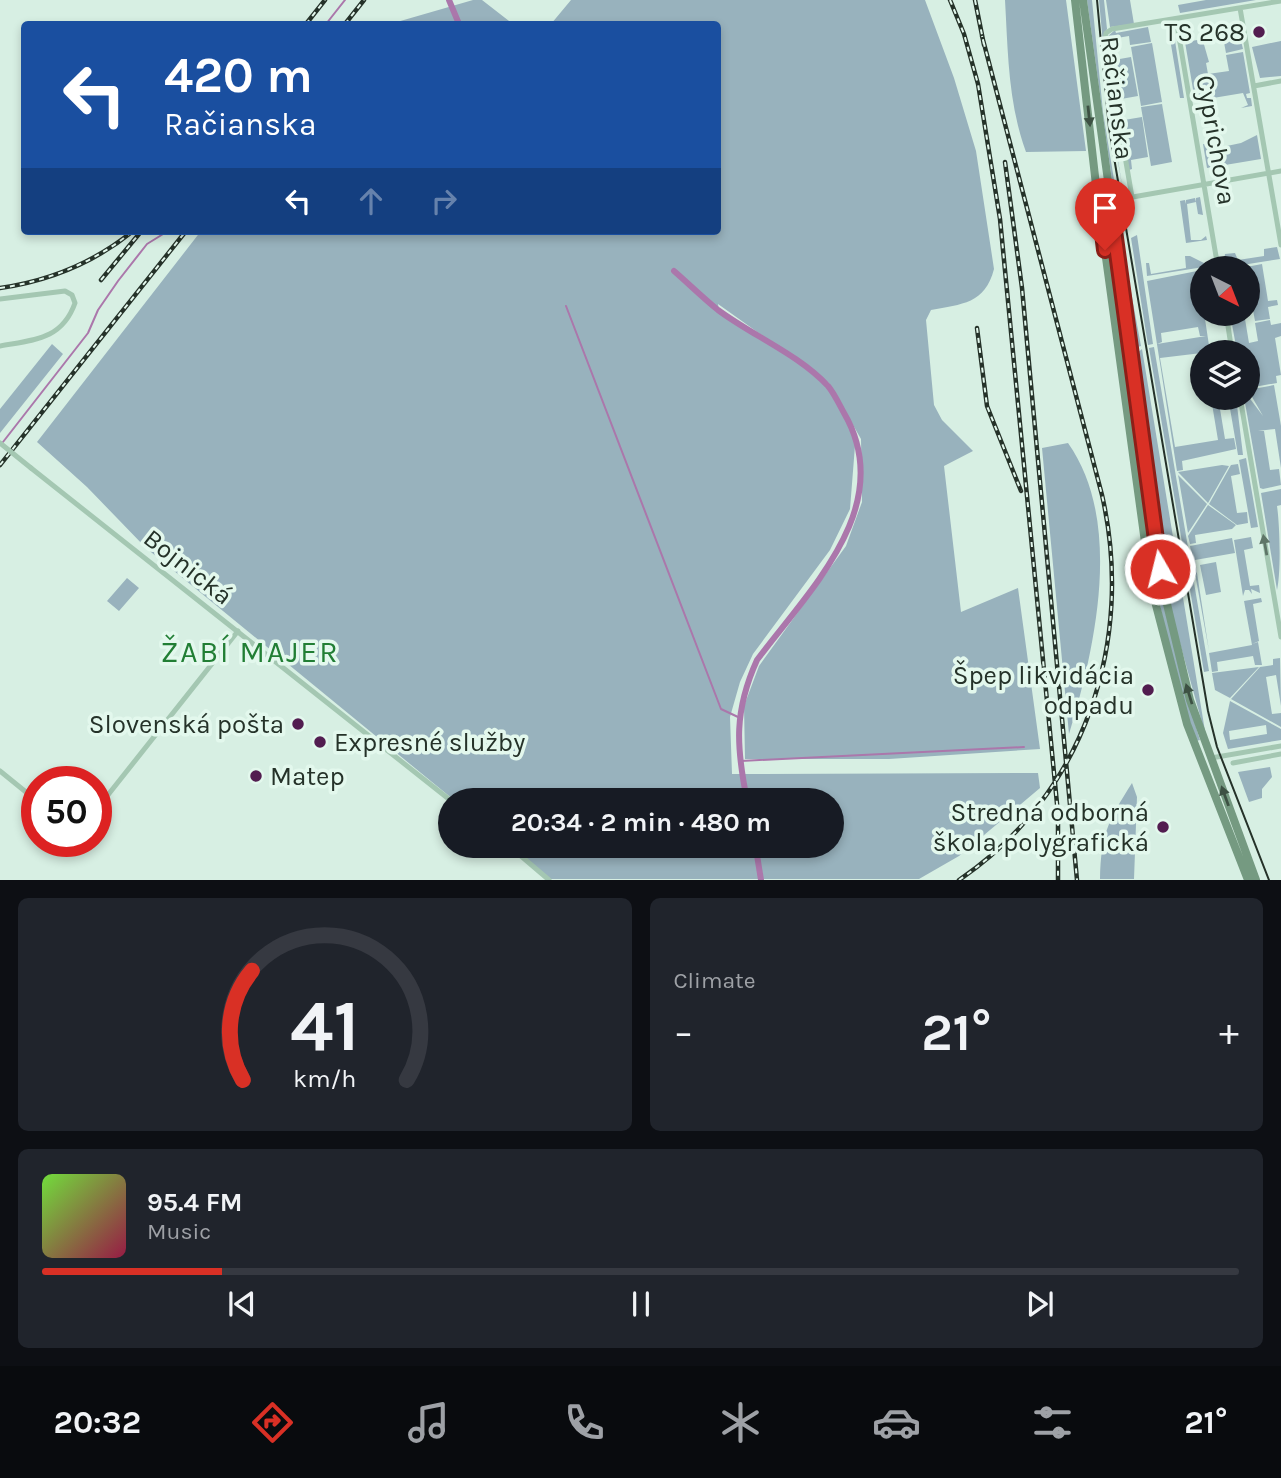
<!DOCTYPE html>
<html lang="en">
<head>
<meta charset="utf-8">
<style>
  :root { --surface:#171b24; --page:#20242c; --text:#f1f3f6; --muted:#9ea1a6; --line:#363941; --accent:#d93025 }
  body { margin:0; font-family:Karla,sans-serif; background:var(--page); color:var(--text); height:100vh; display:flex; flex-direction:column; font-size:26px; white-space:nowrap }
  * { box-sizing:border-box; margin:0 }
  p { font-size:23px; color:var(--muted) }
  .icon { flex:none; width:38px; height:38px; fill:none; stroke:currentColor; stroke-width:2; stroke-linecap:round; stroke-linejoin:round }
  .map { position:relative; height:880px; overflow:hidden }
  .details { display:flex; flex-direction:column; gap:18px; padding:18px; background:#0d0f14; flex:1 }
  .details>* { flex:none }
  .top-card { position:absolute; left:21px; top:21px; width:700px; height:214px; border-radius:7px; box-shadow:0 4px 10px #0003; background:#1a4fa0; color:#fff; overflow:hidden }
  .needle { width:46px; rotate:138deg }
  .controls { position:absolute; left:1190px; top:256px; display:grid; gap:14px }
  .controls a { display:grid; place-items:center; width:70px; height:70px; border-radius:50%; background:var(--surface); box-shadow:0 4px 10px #0003; font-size:35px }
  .speed { position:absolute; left:21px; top:766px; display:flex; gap:14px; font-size:35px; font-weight:700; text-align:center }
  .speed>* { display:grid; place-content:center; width:91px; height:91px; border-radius:50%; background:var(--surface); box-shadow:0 4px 10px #0003; line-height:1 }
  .speed .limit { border:10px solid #d22; background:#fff; color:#111 }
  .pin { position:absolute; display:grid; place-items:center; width:60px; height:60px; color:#fff; margin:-72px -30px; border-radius:50% 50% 50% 0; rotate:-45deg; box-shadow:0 0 7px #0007 }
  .pin .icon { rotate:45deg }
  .me { position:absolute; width:77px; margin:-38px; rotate:352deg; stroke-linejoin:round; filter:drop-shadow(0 0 5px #0008) }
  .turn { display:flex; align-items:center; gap:24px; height:147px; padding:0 28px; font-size:32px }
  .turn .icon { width:91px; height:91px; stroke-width:2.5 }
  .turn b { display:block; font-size:49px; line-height:60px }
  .lanes { display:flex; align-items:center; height:66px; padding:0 28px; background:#0003; justify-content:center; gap:35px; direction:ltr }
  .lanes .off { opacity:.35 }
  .big { font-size:52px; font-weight:700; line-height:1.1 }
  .details .widget { flex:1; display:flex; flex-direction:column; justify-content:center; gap:10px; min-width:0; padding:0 24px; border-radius:10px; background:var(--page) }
  .details .dial { align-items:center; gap:0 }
  .dial svg { height:182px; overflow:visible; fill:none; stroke:var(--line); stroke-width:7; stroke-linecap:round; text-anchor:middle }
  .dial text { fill:var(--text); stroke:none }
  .song { display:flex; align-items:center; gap:21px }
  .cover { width:84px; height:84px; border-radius:10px; background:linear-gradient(135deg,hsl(100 70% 55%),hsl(340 70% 35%)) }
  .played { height:7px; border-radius:4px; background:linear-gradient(90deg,var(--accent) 15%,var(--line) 15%) }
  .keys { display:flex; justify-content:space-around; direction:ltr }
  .heat { display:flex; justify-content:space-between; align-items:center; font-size:38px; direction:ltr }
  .details .tiles { flex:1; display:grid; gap:18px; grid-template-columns:1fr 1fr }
  .widget:last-child { grid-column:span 2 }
  .trip { position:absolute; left:438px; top:788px; width:406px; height:70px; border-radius:35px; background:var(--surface); box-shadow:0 4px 10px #0003; font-weight:700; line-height:70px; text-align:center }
  .menu { display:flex; height:112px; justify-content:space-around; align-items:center; background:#090b0e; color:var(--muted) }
  .menu .icon { width:49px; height:49px }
  .menu .on { color:var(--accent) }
  .menu b { font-size:32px; color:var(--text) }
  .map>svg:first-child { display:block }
</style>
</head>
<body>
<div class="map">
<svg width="1281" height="880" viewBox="0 0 1281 880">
  <rect width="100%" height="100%" fill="#d7efe3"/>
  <!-- green -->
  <path fill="#98b2bd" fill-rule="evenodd" d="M473,0h9l31,24h-123z
    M571,0h354l29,78 22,73 18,118c-9,35 -32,35 -63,41l-5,10 8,85 8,15 31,31 -29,15 17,146 57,-24 22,161 -151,10h-144l-1,-53 15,-40 87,-120 16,-44 -1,-63 -32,-56 -111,-79 1,6 58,37 51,39 28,47 -6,76 -20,41 -77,104 -13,28 -10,35 2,57 306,-1 2,15 -81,68 -40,23h-370l-39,-34h321v-45h-377l-308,-252 -59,-61 -50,-45 164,-211h517v-207h-167z
    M1005,0h61l20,151 -60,1c-18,-49 -18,-100 -21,-152z
    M1087,0h5l11,112 13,80 -3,-4z
    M1099,0h5l3,29 -3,6 6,75 13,81 -14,-81z
    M1106,0h24l4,24 -24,3z
    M1206,0h50l-76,13 -2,-8z
    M1148,27l3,15 -21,3 -1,-9 -18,3 1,10h-4l-1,-12 8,-7 1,3z
    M1168,27l5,1 11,70h-4z
    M1240,33l-3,8h4l2,8 -17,4 -3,-16 -20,4 6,21 -3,1 2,11 21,-3 -3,-16 17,-3 7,41 -4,1 1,4h4l1,8 -11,2 7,-3 -5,-12 -48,8 -10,-59z
    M1281,41v35l-21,2 -8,-31z
    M1152,43l10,59 -21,4 -10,-59z
    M1112,50l2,10 17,-3 7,39 -17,3 1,10h-4l-10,-58z
    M1162,104l10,58 -21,4 -10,-59z
    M1119,111h3l2,9 18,-3 6,40 -17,3 1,9 -3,1z
    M1257,135l4,24 -54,9 -4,-24 19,3 19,-4z
    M1200,197l3,18 -5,-1 -2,-12 -9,2 4,36h10l5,-4 1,4 -21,3 -6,-42 5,-1 1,4v-4l9,-2 1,4v-4z
    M1108,216c26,176 38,354 92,524l-4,1c-54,-162 -65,-334 -89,-502l-1,-22z
    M1117,216l24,130 -3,1 -11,-49z
    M1137,235l16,109 -5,1 -17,-107z
    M1277,247l3,12 -57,9 2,-14 10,-1 3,7 26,-4v-7z
    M1185,256h5l20,10 -63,10 -1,-13h3l2,11 35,-6z
    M1262,264l6,37 9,-1 1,5 -10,2 2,12 -15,2 -5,-27 1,9 -3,1v-36h-7z
    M1202,270v4l-5,2 5,37h10l1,5 -8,1 5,33 -50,6 15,89 43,-7 -7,-42 16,-1 1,4 -9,2 6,36 9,-1 2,11 -54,12 1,9 -6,1 -30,-190zM1198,327l2,9h6l-49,8 5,-2 -1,-9z
    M1230,313h14l5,30 9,-2 -3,-18 15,-3 1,5 10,-2v13l-6,2 6,37 -5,1 1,7 -29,5v-36h-11z
    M52,344l11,10 -63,79v-24z
    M1154,347l55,324 -5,1 -55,-324z
    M1142,349l64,388 -35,-126 -35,-257z
    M1274,385l7,41v42l-6,-39 -17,2h6l6,39 9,-1 2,16 -18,4 -3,-1 -16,-91 4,-1 15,20 -15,-26z
    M1228,397h8l7,58h-5z
    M1068,443c56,79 27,206 1,291l-27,-286z
    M1246,458l12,69 -7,1 -12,-68z
    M1238,464l2,10 -9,2 6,37 10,-1 1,11 -11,2 -28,-21 22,-39z
    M1222,465l7,1 -21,37 -30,-31z
    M1178,475l29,29 -19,29 -9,-53z
    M1281,489v16l-4,1c3,21 4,67 0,84l-16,-97z
    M1208,505l28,20 -4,4 -37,6 1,8 -6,1 -2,-8z
    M1251,537l2,11 -9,2 6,36 9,-1 1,8 -9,-4 1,5 -3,-4h-4l-2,6 -9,-56z
    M1232,538l3,15 -40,7 14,91 -19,-105z
    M1216,562l5,30 -15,3 -6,-30z
    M127,578l12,10 -20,23 -12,-10z
    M1261,598l1,4 -9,2 6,37 -7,3 6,-2 4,23h-7l-2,-9 -36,6 1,9 -6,1 -3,-19 43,-8 -8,-44z
    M1280,658l1,48 -5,-31 -10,2 6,37 9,-1v14l-50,-28 29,-32 13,-2v-6z
    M1259,667l-29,31 -15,-8 -3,-17z
    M1230,701l51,28v11l-53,9 -5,-16zM1266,725l1,9 -37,6 -1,-9z
    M1270,767l2,10 -10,12v9l-13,4 -11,-30z
    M1132,783l5,14 -3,82h-34c1,-45 8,-58 32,-96z"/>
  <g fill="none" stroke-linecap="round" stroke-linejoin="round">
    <!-- stream -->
    <path stroke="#ab77ab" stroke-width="2" d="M326,24l19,-24
      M566,306l155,403 17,8
      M3,442l85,-109 10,-23 20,-29 29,-37 21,-13
      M741,761l283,-14"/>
    <!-- canal -->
    <path stroke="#ab77ab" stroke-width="6" d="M449,0l10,24
      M674,271c15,13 29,27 44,39 35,26 80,44 110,76 6,7 11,18 16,27 54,93 -35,177 -87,247 -23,51 -21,86 -10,140
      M756,849l5,31"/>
    <!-- street -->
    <path stroke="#a4c7b2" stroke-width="5" d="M1240,8l41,237
      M1176,19l42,249
      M1254,86l27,-5
      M1132,197l-27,-157 1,-7 6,-4 169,-28
      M1110,201l171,-30
      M0,299l65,-8 7,4 3,8c-13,37 -42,37 -75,43
      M1226,313l6,39
      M1240,397l41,240
      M31,468l419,332
      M1211,758l70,-12
      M1233,763l48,-9
      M0,771l37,30
      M96,810l142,-179
      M508,845l41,35"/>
    <!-- secondary -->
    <path stroke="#759a81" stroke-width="8" d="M1075,0l21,185 55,401 36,138 61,156
      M1083,0l83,600 24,100 66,180"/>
    <!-- tram -->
    <path stroke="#253229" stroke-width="2" d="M1097,0l12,128 99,583 9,36 52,133"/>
    <defs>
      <path id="rail" d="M950,0l14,34 14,50 22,135 58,595v66
        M975,0l9,45
        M306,24l19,-24
        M345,24l19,-24
        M1005,162l17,126 55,592
        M101,280l38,-46
        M0,288c49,-7 95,-26 133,-57
        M977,328l10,78 34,85
        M0,465l186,-234
        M959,880c127,-86 176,-240 143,-385l-120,-459"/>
    </defs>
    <!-- rail casing -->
    <use href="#rail" stroke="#253229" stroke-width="4.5"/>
    <!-- rail -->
    <use href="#rail" stroke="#e3f8ed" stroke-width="2" stroke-dasharray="5" stroke-linecap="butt"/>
    <!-- street-bridge -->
    <path stroke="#a4c7b2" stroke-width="5" d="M0,443l31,25"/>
  </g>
  <!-- one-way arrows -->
  <defs><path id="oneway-solid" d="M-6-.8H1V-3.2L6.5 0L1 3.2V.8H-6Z" transform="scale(1.75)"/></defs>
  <g fill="#3d5143">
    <use href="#oneway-solid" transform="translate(1089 116) rotate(84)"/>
    <use href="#oneway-solid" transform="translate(1189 694) rotate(-107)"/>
    <use href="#oneway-solid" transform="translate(1225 796) rotate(-110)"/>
  </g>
  <use fill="#5e7567" href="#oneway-solid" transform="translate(1265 545) rotate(-100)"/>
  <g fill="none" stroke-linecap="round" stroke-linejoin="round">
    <defs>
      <path id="route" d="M1105,250l-4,-34 9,-15 50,368"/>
    </defs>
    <!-- route casing -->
    <use href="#route" stroke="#8d1f18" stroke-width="18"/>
    <!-- route -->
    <use href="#route" stroke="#d93025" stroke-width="12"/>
  </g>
  <!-- markers -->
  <g fill="#521d50" stroke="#e3f8ed" stroke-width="2.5">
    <circle cx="1259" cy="32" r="7"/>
    <circle cx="1148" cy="690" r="7"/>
    <circle cx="298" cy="724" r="7"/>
    <circle cx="320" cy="742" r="7"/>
    <circle cx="256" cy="776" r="7"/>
    <circle cx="1163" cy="827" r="7"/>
  </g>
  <g text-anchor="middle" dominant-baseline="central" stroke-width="7" stroke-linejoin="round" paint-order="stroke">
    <!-- poi labels -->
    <g font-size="26" fill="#253229" stroke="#e3f8ed" text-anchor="end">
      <text x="1245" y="32">TS 268</text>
      <text x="1134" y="675">Špep likvidácia<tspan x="1134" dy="30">odpadu</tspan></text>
      <text x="284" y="724">Slovenská pošta</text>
      <text x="334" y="742" text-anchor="start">Expresné služby</text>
      <text x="270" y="776" text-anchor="start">Matep</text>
      <text x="1149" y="812">Stredná odborná<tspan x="1149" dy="30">škola polygrafická</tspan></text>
    </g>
    <!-- street labels -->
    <g font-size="26" fill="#253229" stroke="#e3f8ed">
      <text transform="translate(1117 98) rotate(83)">Račianska</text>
      <text transform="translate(1216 140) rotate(80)">Cyprichova</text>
      <text transform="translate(188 567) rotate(38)">Bojnická</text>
    </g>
    <!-- quarter labels -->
    <g font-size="30" letter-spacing="2" fill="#217e34" stroke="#e3f8ed">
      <text x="250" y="652">ŽABÍ MAJER</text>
    </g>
  </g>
</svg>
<div class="controls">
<a><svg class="needle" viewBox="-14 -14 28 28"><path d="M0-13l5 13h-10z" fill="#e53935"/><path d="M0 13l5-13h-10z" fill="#9ea1a6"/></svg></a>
<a><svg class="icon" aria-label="layers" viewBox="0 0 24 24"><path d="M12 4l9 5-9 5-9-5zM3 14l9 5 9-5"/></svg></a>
</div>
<div class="speed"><div class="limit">50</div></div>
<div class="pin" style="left:1105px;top:250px;background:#d93025"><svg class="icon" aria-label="arrive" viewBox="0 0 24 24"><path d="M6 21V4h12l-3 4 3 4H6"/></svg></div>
<svg class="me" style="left:1160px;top:569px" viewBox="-20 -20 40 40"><circle r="17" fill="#d93025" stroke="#fff" stroke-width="3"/><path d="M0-11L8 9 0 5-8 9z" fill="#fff"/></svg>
<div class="trip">20:34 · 2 min · 480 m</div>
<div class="top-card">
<div class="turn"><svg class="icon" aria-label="left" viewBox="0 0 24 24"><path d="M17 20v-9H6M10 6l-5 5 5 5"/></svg><div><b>420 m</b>Račianska</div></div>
<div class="lanes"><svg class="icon" aria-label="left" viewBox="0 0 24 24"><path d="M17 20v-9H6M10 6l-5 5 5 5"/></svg><svg class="icon off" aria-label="ahead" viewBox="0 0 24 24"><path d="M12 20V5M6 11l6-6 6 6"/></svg><svg class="icon off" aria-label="right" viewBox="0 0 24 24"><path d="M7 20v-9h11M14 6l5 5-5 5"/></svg></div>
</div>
</div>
<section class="details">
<div class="tiles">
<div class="widget dial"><svg viewBox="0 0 100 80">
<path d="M14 69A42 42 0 1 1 86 69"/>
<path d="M14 69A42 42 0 0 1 18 21" stroke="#d93025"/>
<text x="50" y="56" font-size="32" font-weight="700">41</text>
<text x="50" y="72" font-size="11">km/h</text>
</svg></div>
<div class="widget"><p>Climate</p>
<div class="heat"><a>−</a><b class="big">21°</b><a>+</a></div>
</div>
<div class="widget">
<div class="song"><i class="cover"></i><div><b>95.4 FM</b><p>Music</p></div></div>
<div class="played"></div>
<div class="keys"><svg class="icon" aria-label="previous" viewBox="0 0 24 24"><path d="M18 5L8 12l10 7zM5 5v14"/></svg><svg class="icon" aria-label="pause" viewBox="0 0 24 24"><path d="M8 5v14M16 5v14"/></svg><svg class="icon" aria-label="next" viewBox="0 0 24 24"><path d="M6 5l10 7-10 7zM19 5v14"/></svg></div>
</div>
</div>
</section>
<nav class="menu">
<b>20:32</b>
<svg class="icon on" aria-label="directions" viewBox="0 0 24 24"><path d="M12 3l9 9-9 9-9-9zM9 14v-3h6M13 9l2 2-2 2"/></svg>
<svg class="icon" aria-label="music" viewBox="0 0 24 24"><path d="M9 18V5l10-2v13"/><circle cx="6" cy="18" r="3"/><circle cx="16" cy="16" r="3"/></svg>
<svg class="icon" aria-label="phone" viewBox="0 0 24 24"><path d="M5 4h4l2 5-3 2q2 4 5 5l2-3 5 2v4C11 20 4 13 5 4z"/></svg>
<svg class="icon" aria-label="climate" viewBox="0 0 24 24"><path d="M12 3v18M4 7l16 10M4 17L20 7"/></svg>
<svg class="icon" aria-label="car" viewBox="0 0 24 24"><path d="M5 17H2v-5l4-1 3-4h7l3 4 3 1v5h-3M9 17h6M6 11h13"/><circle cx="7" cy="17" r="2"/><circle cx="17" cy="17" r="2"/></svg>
<svg class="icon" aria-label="filters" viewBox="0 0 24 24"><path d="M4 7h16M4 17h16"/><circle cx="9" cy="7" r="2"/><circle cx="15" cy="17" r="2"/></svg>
<b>21°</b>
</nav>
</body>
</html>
